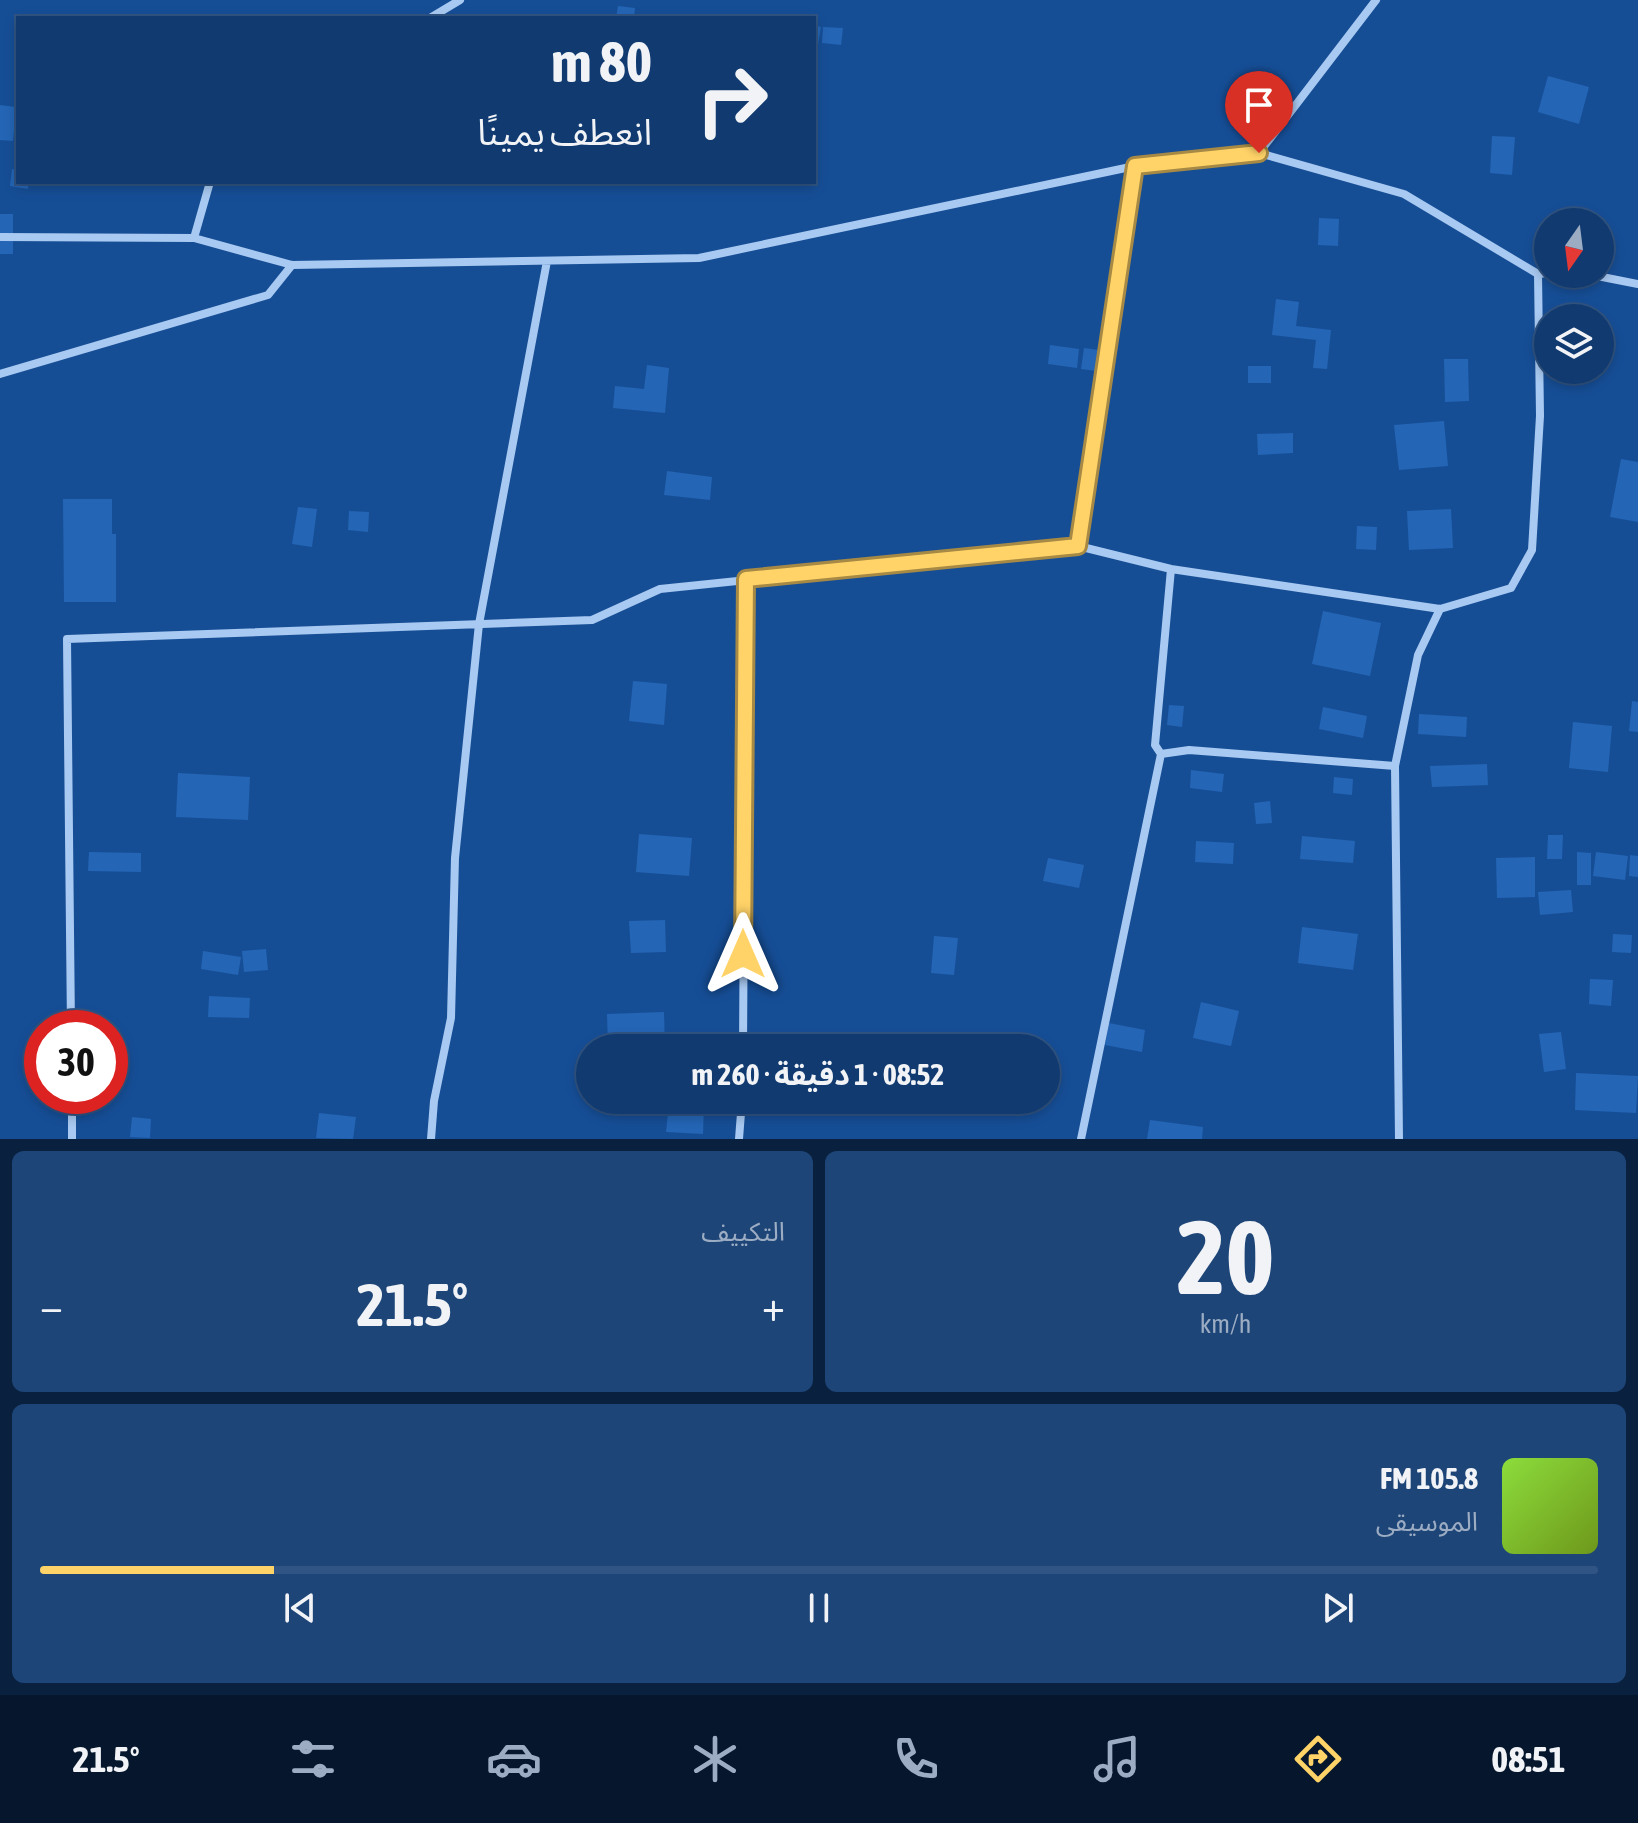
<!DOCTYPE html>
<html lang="ar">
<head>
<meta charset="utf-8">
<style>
  :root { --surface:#103a70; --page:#1e4578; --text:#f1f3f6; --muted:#9cadc3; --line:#305483; --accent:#ffd368 }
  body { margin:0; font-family:"Asap Condensed","Noto Sans Arabic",sans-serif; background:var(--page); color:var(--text); direction:rtl; height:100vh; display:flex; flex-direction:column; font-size:30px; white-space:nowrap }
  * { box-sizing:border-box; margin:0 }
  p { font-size:26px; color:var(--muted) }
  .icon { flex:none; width:44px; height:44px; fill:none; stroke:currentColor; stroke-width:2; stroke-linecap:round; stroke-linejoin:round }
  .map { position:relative; height:1139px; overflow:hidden; direction:ltr }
  .side { display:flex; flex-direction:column; gap:12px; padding:12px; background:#09203e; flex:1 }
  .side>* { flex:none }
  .top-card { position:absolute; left:16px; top:16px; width:800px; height:168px; border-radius:0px; box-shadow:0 4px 12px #0003,0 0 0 2px var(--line); direction:rtl; background:#103a70; color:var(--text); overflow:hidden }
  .needle { width:52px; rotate:194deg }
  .controls { position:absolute; left:1534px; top:208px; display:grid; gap:16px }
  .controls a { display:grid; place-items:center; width:80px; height:80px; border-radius:50%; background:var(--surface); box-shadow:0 4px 12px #0003,0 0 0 2px var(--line); font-size:40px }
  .speed { position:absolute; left:24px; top:1010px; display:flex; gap:16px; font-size:40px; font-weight:700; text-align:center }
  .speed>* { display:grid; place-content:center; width:104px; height:104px; border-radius:50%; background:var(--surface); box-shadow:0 4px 12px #0003,0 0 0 2px var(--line); line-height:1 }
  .speed .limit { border:12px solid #d22; background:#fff; color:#111 }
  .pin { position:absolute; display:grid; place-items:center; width:68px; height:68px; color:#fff; margin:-82px -34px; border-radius:50% 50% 50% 0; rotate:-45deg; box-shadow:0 0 8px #0007 }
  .pin .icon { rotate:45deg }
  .me { position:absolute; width:88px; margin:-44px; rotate:0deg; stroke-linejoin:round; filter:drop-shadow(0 0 6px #0008) }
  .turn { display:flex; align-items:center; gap:28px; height:168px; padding:0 32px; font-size:36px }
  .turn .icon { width:104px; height:104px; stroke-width:2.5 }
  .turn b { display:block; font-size:56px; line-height:68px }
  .big { font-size:60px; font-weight:700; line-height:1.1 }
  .side .card { flex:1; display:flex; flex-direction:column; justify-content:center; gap:12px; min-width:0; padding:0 28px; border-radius:12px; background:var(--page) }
  .side .dial { align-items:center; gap:0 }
  .dial b { font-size:104px; line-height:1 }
  .song { display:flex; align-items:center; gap:24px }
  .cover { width:96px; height:96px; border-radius:12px; background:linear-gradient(135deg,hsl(90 70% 55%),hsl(80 70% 35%)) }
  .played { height:8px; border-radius:4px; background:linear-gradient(90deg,var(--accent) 15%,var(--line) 15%) }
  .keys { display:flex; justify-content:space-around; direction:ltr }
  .heat { display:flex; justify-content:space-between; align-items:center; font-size:44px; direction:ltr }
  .side .tiles { flex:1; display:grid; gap:12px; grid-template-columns:1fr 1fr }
  .card:last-child { grid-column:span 2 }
  .trip { position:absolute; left:576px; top:1034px; width:484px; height:80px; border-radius:40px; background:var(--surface); box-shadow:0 4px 12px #0003,0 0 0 2px var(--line); font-weight:700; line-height:80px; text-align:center; direction:rtl }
  .tab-bar { display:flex; height:128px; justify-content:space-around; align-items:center; background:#06172d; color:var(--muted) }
  .tab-bar .icon { width:56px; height:56px }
  .tab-bar .selected { color:var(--accent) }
  .tab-bar b { font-size:36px; color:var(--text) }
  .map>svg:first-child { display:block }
</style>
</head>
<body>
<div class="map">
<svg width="1638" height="1139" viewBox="0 0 1638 1139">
  <rect width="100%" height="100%" fill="#164e96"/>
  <!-- building -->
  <path fill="#2465b5" d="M618,6l17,2 -1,10h-18z
    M814,25l7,2 -4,23 -3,-1z
    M823,27l20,1 -2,17 -19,-2z
    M1548,76l41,11 -10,37 -41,-12z
    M0,105l16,2 -3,34 -13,-1z
    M1492,136l23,1 -3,38 -22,-2z
    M12,169l6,1v12h11l-1,7 -18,-3z
    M0,214h13v40h-13z
    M1319,218l20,1 -1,27 -20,-1z
    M1276,299l23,3 -3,24 35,4 -4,39 -14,-1 3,-28 -44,-5z
    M1050,345l29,4 -2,19 -29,-4z
    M1084,348l15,2 -3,21 -15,-2z
    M1444,359h24l1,42 -24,1z
    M647,365l22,3 -4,45 -52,-5 2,-22 29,3z
    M1248,366h23v17h-23z
    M1444,421l4,45 -49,4 -5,-45z
    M1293,433v20l-35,2 -1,-21z
    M1621,459l17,3v60l-28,-5z
    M667,471l45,6 -2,23 -46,-5z
    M63,499h49v35h4v68h-52z
    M298,507l19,2 -5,38 -20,-3z
    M1451,509l2,39 -44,2 -2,-39z
    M349,511l20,1 -1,20 -20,-2z
    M1357,526l20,1 -1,23 -20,-1z
    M1323,611l58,12 -11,53 -58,-12z
    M633,681l34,3 -3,41 -35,-4z
    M1632,701l6,1v30l-9,-1z
    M1169,705l15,1 -2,21 -15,-2z
    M1323,707l44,9 -4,22 -44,-9z
    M1419,714l48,3 -1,20 -48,-3z
    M1573,722l39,4 -4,46 -39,-4z
    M1487,764l1,21 -56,2 -2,-21z
    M1191,770l33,4 -2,18 -32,-4z
    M178,773l72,4 -2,43 -72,-3z
    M1334,777l19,2 -1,16 -19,-2z
    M1270,801l2,22 -16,1 -2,-21z
    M639,834l53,4 -3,38 -53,-4z
    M1548,835h15l-1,24h-15z
    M1302,836l53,5 -2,22 -53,-4z
    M1196,841l38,2 -1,21 -38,-2z
    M89,852l52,1v19l-53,-1z
    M1577,852l14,1v32h-14z
    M1596,852l32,4 -3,24 -32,-4z
    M1630,855l8,1v21l-9,-1z
    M1535,857v40l-38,1 -1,-40z
    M1048,858l36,7 -5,23 -36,-7z
    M1571,890l2,22 -33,3 -2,-23z
    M665,920l1,32 -35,1 -2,-32z
    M1302,927l56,7 -5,36 -55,-7z
    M1613,934l19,1 -1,18 -19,-1z
    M934,936l24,2 -4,37 -23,-2z
    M266,949l2,21 -24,2 -2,-21z
    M203,951l38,6 -3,18 -37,-6z
    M1590,979l23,1 -2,26 -22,-2z
    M209,996l41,2 -1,20 -41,-1z
    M1201,1002l38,9 -8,35 -38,-8z
    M664,1012l1,36h-57l-1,-34z
    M1109,1023l36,7 -3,22 -37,-7z
    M1561,1032l5,37 -22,3 -5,-38z
    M873,1033l39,2 -1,13h-39z
    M1576,1073l62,3 -2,37 -61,-3z
    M669,1102l35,2 -1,30 -37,-2z
    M319,1113l37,4 -3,22 -37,-1z
    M132,1117l19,2 -1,19 -20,-1z
    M1150,1120l53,7 -1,12h-55z"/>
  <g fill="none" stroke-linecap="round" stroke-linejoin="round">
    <!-- street -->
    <path stroke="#a8c9f1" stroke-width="8" d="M430,18l30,-18
      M1259,153l117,-153
      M0,237l194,1 98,27 407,-7 436,-92 124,-13 145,41 134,80 10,-1
      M194,238l16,-56
      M1587,274l51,10
      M0,374l268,-79 24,-30
      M1078,546l57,-380
      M1161,754l28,-4 206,16
      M71,1028l-4,-389 525,-19 68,-31 418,-43 93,23 269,40 71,-21 21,-38 8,-134 -2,-142
      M743,1048l3,-469
      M72,1096v43
      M431,1139l3,-38 17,-83 4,-160 24,-234 68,-363
      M739,1139l3,-39
      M1081,1139l80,-385 -6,-9 16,-176
      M1399,1139l-4,-373 23,-111 22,-46"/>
  </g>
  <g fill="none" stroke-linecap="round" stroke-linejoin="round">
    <defs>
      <path id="route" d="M743,954l3,-375 332,-33 57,-380 124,-13"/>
    </defs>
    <!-- route casing -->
    <use href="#route" stroke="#a68944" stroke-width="20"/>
    <!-- route -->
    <use href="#route" stroke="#ffd368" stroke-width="14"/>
  </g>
</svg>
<div class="controls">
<a><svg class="needle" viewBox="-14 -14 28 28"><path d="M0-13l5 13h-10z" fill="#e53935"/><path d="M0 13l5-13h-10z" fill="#9cadc3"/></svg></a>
<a><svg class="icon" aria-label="layers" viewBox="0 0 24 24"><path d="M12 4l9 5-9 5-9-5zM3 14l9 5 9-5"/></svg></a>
</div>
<div class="speed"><div class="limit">30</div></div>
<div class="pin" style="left:1259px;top:153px;background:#d93025"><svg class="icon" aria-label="arrive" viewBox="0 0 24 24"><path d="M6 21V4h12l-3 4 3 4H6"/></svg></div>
<svg class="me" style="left:743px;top:954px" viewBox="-20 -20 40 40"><path d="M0-17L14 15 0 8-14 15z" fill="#ffd368" stroke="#fff" stroke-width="4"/></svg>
<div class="trip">08:52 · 1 دقيقة · 260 m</div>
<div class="top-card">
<div class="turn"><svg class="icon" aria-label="right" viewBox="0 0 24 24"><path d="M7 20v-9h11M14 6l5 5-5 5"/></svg><div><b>80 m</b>انعطف يمينًا</div></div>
</div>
</div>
<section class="side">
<div class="tiles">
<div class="card dial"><b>20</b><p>km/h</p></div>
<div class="card"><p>التكييف</p>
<div class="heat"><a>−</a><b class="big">21.5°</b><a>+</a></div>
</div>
<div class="card">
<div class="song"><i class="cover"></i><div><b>105.8 FM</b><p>الموسيقى</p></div></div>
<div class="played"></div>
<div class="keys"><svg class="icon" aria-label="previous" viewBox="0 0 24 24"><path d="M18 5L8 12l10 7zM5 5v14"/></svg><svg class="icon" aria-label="pause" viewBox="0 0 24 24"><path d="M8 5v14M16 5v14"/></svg><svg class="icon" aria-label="next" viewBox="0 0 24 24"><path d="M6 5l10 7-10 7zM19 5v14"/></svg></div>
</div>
</div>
</section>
<nav class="tab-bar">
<b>08:51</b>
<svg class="icon selected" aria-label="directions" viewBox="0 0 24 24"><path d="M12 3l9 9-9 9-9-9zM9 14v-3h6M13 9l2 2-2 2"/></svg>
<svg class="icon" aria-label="music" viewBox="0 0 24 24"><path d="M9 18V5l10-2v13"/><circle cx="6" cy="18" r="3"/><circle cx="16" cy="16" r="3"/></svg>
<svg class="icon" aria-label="phone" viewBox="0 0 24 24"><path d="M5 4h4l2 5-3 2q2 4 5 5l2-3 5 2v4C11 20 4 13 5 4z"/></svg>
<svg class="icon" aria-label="climate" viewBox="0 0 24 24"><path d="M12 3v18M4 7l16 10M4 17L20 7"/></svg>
<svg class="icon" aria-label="car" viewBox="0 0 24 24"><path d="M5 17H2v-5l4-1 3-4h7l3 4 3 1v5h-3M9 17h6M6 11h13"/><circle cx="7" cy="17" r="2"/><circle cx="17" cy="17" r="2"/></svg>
<svg class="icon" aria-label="filters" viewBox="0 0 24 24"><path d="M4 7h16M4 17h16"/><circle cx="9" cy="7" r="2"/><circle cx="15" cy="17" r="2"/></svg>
<b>21.5°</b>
</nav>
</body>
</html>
